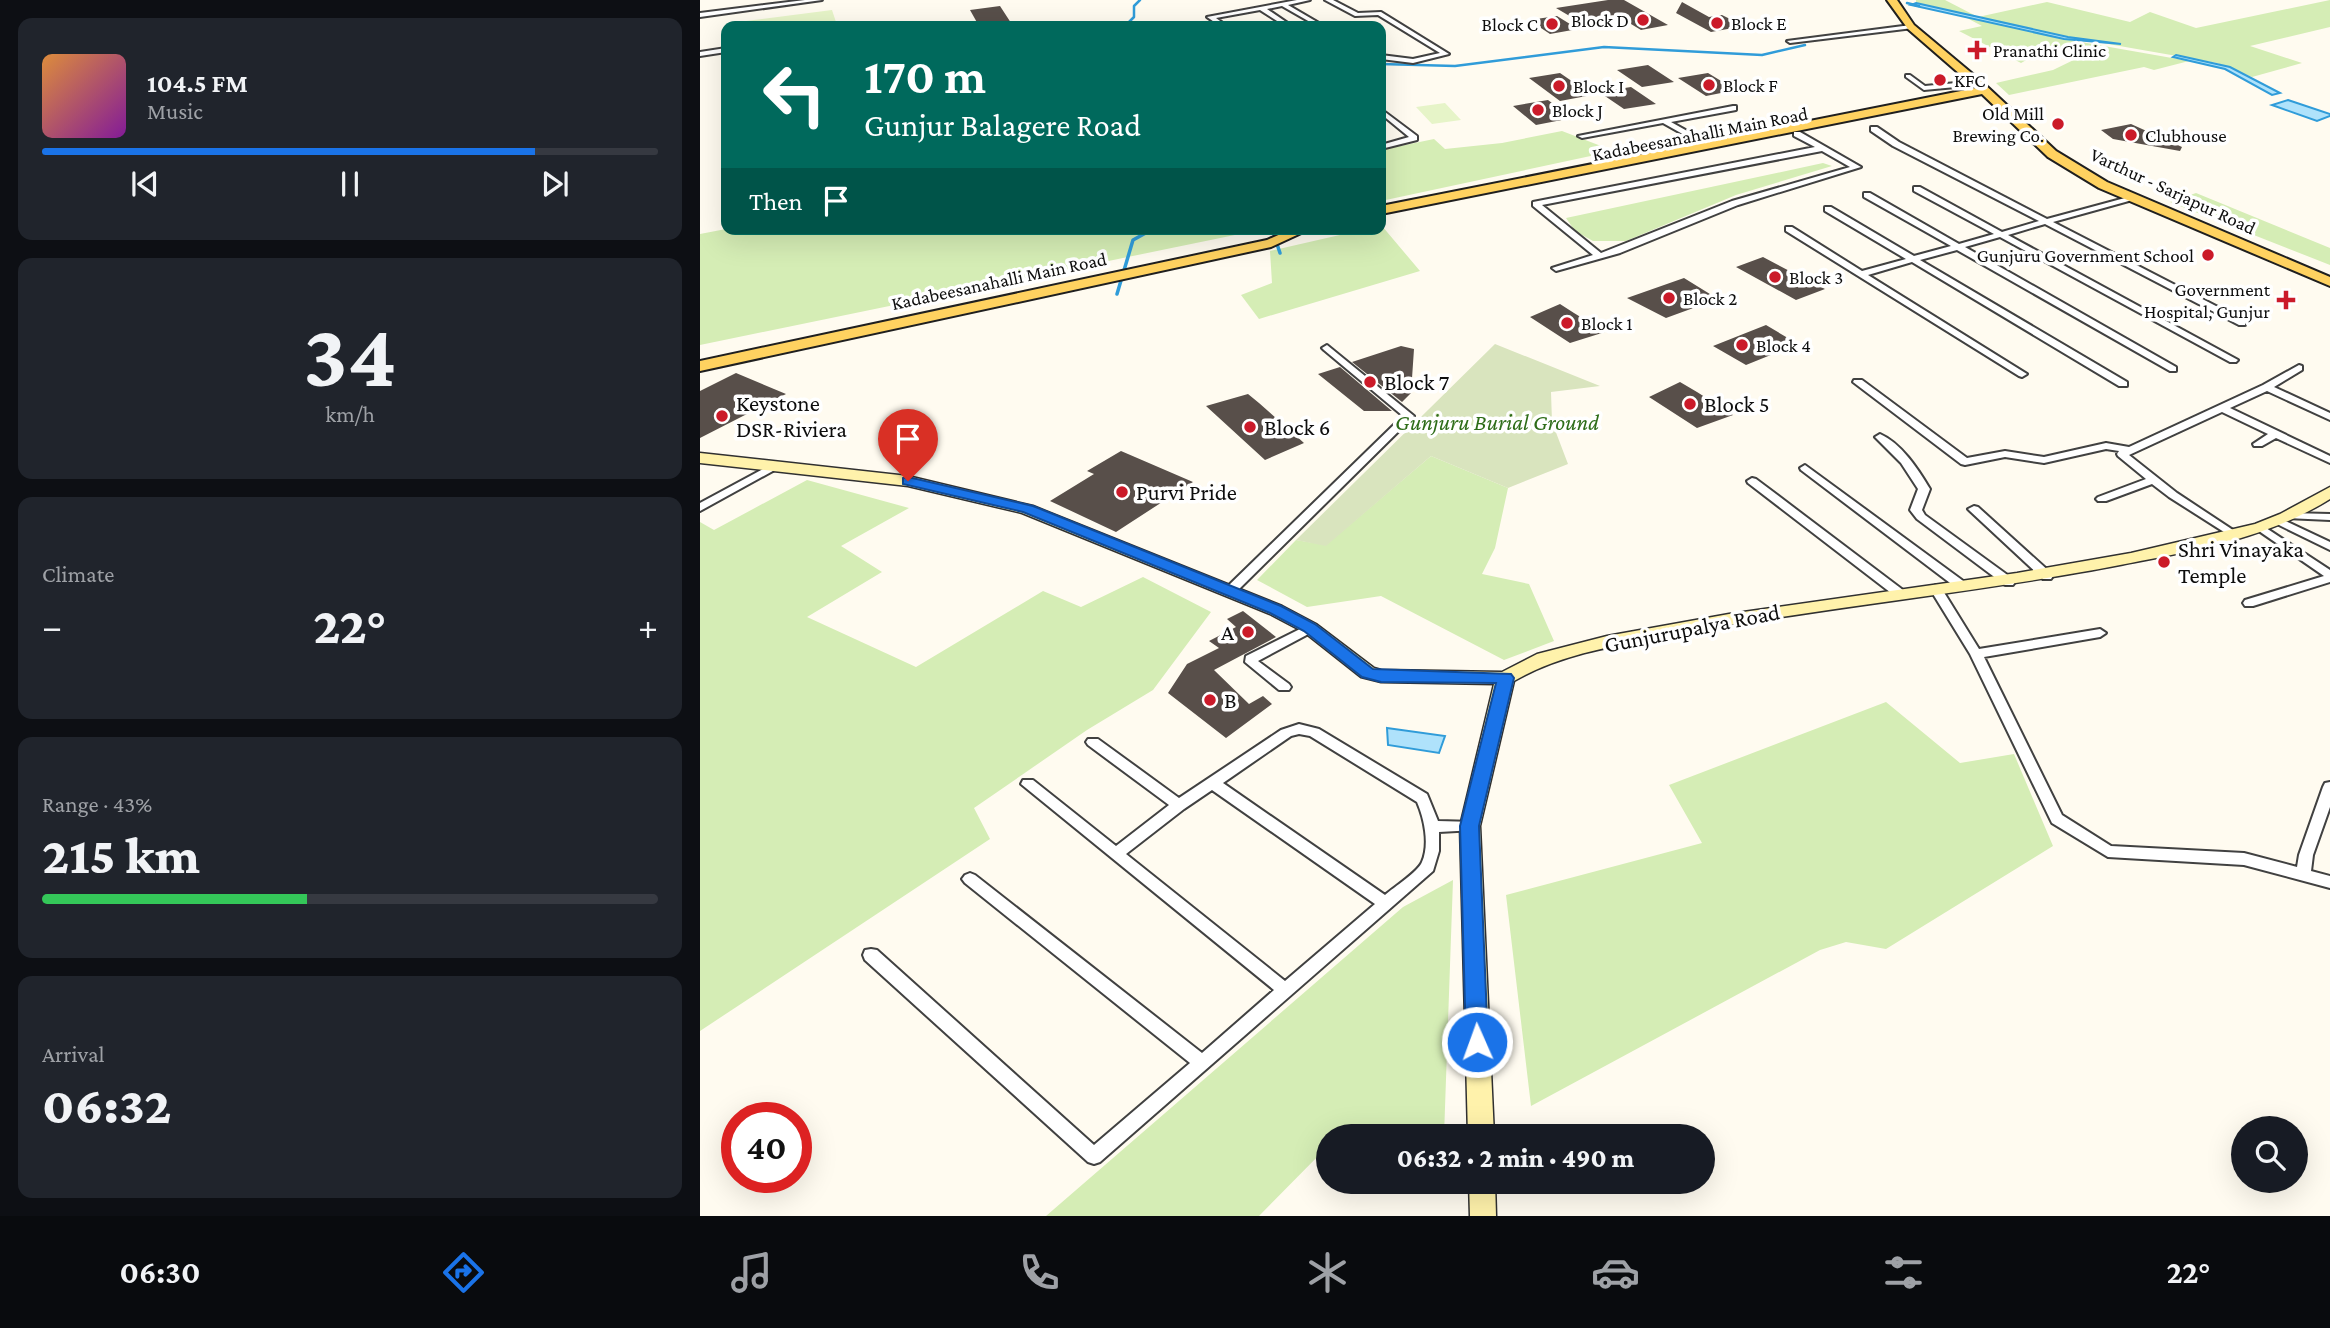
<!DOCTYPE html>
<html lang="en">
<head>
<meta charset="utf-8">
<style>
  :root { --surface:#171b24; --page:#20242c; --text:#f1f3f6; --muted:#9ea1a6; --line:#363941; --accent:#1a73e8 }
  body { margin:0; font-family:"Crimson Pro",serif; background:var(--page); color:var(--text); height:100vh; display:flex; flex-direction:column; font-size:26px; white-space:nowrap }
  * { box-sizing:border-box; margin:0 }
  p { font-size:23px; color:var(--muted) }
  .icon { flex:none; width:38px; height:38px; fill:none; stroke:currentColor; stroke-width:2; stroke-linecap:round; stroke-linejoin:round }
  .map { position:relative; flex:1; overflow:hidden }
  .side { display:flex; flex-direction:column; gap:18px; padding:18px; background:#0d0f14; width:700px }
  .side>* { flex:none }
  .guide { position:absolute; left:21px; top:21px; width:665px; height:214px; border-radius:14px; box-shadow:0 7px 28px #0002; background:#00695c; color:#fff; overflow:hidden }
  .fabs { position:absolute; left:1531px; top:1116px; display:grid; gap:14px }
  .fabs a { display:grid; place-items:center; width:77px; height:77px; border-radius:50%; background:var(--surface); box-shadow:0 7px 28px #0002; font-size:35px }
  .speed { position:absolute; left:21px; top:1102px; display:flex; gap:14px; font-size:35px; font-weight:700; text-align:center }
  .speed>* { display:grid; place-content:center; width:91px; height:91px; border-radius:50%; background:var(--surface); box-shadow:0 7px 28px #0002; line-height:1 }
  .speed .limit { border:10px solid #d22; background:#fff; color:#111 }
  .pin { position:absolute; display:grid; place-items:center; width:60px; height:60px; color:#fff; margin:-72px -30px; border-radius:50% 50% 50% 0; rotate:-45deg; box-shadow:0 0 7px #0007 }
  .pin .icon { rotate:45deg }
  .me { position:absolute; width:77px; margin:-38px; rotate:358deg; stroke-linejoin:round; filter:drop-shadow(0 0 5px #0008) }
  .turn { display:flex; align-items:center; gap:24px; height:147px; padding:0 28px; font-size:32px }
  .turn .icon { width:91px; height:91px; stroke-width:2.5 }
  .turn b { display:block; font-size:49px; line-height:60px }
  .then { display:flex; align-items:center; height:66px; padding:0 28px; background:#0003; gap:14px; font-size:26px }
  .big { font-size:52px; font-weight:800; line-height:1.1 }
  .side .tile { flex:1; display:flex; flex-direction:column; justify-content:center; gap:10px; min-width:0; padding:0 24px; border-radius:14px; background:var(--page) }
  .side .dial { align-items:center; gap:0 }
  .dial b { font-size:91px; line-height:1 }
  .song { display:flex; align-items:center; gap:21px }
  .cover { width:84px; height:84px; border-radius:10px; background:linear-gradient(135deg,hsl(30 70% 55%),hsl(290 70% 35%)) }
  .played { height:7px; border-radius:4px; background:linear-gradient(90deg,var(--accent) 80%,var(--line) 80%) }
  .keys { display:flex; justify-content:space-around; direction:ltr }
  .heat { display:flex; justify-content:space-between; align-items:center; font-size:38px; direction:ltr }
  .charge { height:10px; border-radius:5px; background:linear-gradient(90deg,#34c759 43%,var(--line) 0) }
  .trip { position:absolute; left:616px; top:1124px; width:399px; height:70px; border-radius:35px; background:var(--surface); box-shadow:0 7px 28px #0002; font-weight:800; line-height:70px; text-align:center }
  .tabs { display:flex; height:112px; justify-content:space-around; align-items:center; background:#090b0e; color:var(--muted) }
  .tabs .icon { width:49px; height:49px }
  .tabs .on { color:var(--accent) }
  .tabs b { font-size:32px; color:var(--text) }
  main { display:flex; flex:1; min-height:0 }
  .map>svg:first-child { display:block }
</style>
</head>
<body>
<main>
<section class="side">
<div class="tile">
<div class="song"><i class="cover"></i><div><b>104.5 FM</b><p>Music</p></div></div>
<div class="played"></div>
<div class="keys"><svg class="icon" aria-label="previous" viewBox="0 0 24 24"><path d="M18 5L8 12l10 7zM5 5v14"/></svg><svg class="icon" aria-label="pause" viewBox="0 0 24 24"><path d="M8 5v14M16 5v14"/></svg><svg class="icon" aria-label="next" viewBox="0 0 24 24"><path d="M6 5l10 7-10 7zM19 5v14"/></svg></div>
</div>
<div class="tile dial"><b>34</b><p>km/h</p></div>
<div class="tile"><p>Climate</p>
<div class="heat"><a>−</a><b class="big">22°</b><a>+</a></div>
</div>
<div class="tile"><p>Range · 43%</p><b class="big">215 km</b><div class="charge"></div></div>
<div class="tile"><p>Arrival</p><b class="big">06:32</b></div>
</section>
<div class="map">
<svg width="1630" height="1216" viewBox="0 0 1630 1216">
  <rect width="100%" height="100%" fill="#fffbf0"/>
  <!-- green -->
  <path fill="#d5edb5" d="M1216,0h29l33,17 69,-15 83,20 20,-10 46,16 134,-28v27l-80,19 52,17 -50,14 -35,-14 -149,-26 -152,-34z
    M1265,17l99,22 125,22 -35,9 -10,-3 -135,28 -13,-12 57,-13 33,-16 -35,-8 -30,17 -62,-32 23,-5z
    M862,131l52,20 -233,50v-51l53,-11 11,10 57,-6z
    M1123,163l9,3 -96,29 -110,46h-33l-18,-10 -9,-13z
    M1496,193l134,55v17l-160,-63z
    M682,226l38,45 -161,48 -18,-24 31,-12 -2,-32 96,-22h15z
    M26,229h17l1,6 27,-6h493l-564,116v-111z
    M731,456l77,32 -13,60 -13,26 47,10 25,57 -50,19 -123,-64 -74,11 -50,-27 39,-40 30,5z
    M107,480l102,28 -68,38 41,26 -75,45 109,50 127,-76 38,16 62,-30 68,35 -58,78 -66,40 -113,78 16,31 -290,192v-509l14,8z
    M1186,702l74,61 54,-9 39,92 -167,103 -40,-7 -26,8 -289,156 -25,-211 196,-52 -33,-58z
    M753,880l-9,256h-116v10l-69,70h-213l357,-309z"/>
  <!-- cemetery -->
  <path fill="#d9e4be" d="M795,344l105,42 -49,6 1,30 16,42 -60,24 -77,-32 -105,90 -30,-6z"/>
  <!-- pitch -->
  <path fill="#e6f4c8" d="M132,10l4,12 -31,4h-66l-1,-4z
    M745,103l16,17 -29,4 -16,-17z"/>
  <!-- water -->
  <path fill="#afe2fb" stroke="#309cd9" stroke-width="2" d="M1216,3l152,34 53,7 -57,-5 -153,-34z
    M1476,55l54,12 50,26 -8,2 -47,-26 -52,-12z
    M1588,100l42,14v2l-13,5 -45,-16z
    M687,728l58,8 -6,17 -51,-8z"/>
  <g fill="none" stroke-linecap="round" stroke-linejoin="round">
    <!-- stream-far1 -->
    <path stroke="#309cd9" stroke-width="2.5" d="M1207,3l12,3
      M425,26l9,-9v-11l6,-6
      M681,64l74,2 149,-19 158,8 43,-10"/>
    <!-- stream -->
    <path stroke="#309cd9" stroke-width="3.5" d="M572,229l8,24
      M417,294l16,-54 20,-11"/>
  </g>
  <!-- building -->
  <path fill="#584f4a" d="M908,0h16l44,25 -27,5 -25,-15 -38,6 -22,-13z
    M982,2l27,15 13,-2 22,11 -33,6 -35,-19z
    M300,6l13,20h-34l-9,-16z
    M857,16l21,13 -28,5 -21,-14z
    M948,65l26,17 -32,5 -25,-17z
    M860,73l32,22 -32,6 -31,-23z
    M1008,73l28,17 -30,6 -28,-18z
    M931,87l25,17 -32,5 -25,-17z
    M848,100l24,18 -36,7 -23,-19z
    M1431,124l51,23 -2,4 -67,-12 -12,-9z
    M1063,257l38,20 24,12 -29,11 -60,-33z
    M984,278l34,21 -52,19 -39,-20z
    M860,304l14,9 31,19 -35,11 -40,-26z
    M1066,325l32,19 -52,21 -33,-19z
    M701,346l13,3 -3,44 -9,9 -50,-40z
    M640,367l52,44h-28l-46,-37z
    M36,373l50,21 -86,44v-47z
    M980,382l17,10 36,23 -36,13 -48,-31z
    M548,394l11,9 45,40 -39,17 -59,-54z
    M421,451l72,31 -77,50 -66,-31 44,-27 -7,-3z
    M543,611l33,26 -62,33 35,34 14,-8 9,8 -46,34 -58,-45 19,-29 32,-16 -10,-7 27,-14 -9,-8z"/>
  <g fill="none" stroke-linecap="round" stroke-linejoin="round">
    <defs>
      <path id="street" d="M105,0h17l-122,17v-4z
        M597,0h13l-22,5 36,21h-7l-35,-20 -15,3 25,17h-7l-25,-16 -44,8 11,8h-7l-13,-9z
        M625,0h8l25,13 23,-1 68,42 -36,9 -32,-4v-4l32,4 27,-6 -62,-38 -23,1z
        M1211,25l2,3 -123,15 -3,-2z
        M26,48v4l-26,4v-4z
        M1206,75h4l15,11 52,-5 3,2 -3,2 -53,5 -18,-13z
        M1033,106h3v4l-65,12 36,20v4h-3l-41,-23 -81,15 -4,-2z
        M681,109l36,27v4l-36,9v-4l28,-8 -28,-23z
        M1171,127h6l22,15 148,77 89,-24v4l-83,23 192,99v4h-6l-194,-101 -37,11 230,125 -2,2h-6l-230,-125 -35,10 211,120v4h-6l-213,-121 -37,10 207,122v4h-8l-207,-124 -44,13 159,99 -5,3 -3,-1 -233,-145v-4h6l70,44 44,-12 -81,-48v-4h6l83,49 37,-10 -87,-49v-4h6l89,51 35,-10 -80,-43v-4h6l82,45 37,-11 -146,-75 -22,-15z
        M1094,132h6l61,35 -123,38 -118,48 -64,18 -4,-3 41,-13 -60,-49v-4l282,-55 -21,-11zM1122,151l28,16 -118,34 -131,52 -59,-48z
        M627,345l87,71 -180,178h-8l-2,-3 2,-3 177,-172 -79,-66 -2,-2z
        M1599,365l3,1v4l-28,17 56,26v7l-63,-29 -37,17 100,48v7l-54,-25 -14,8h-8l-1,-2 15,-10 -46,-22 -93,43 48,38 62,41 2,2 -6,3 -66,-42 -17,-13 -46,17h-8l-2,-2 2,-2 48,-18 -28,-23 -1,-2 2,-3 -13,-2 -62,14 -39,-6 -40,8 -4,-1 -108,-82 1,-2h8l105,78 38,-7 39,6 62,-14 23,4 134,-62z
        M1180,434c21,9 38,35 50,55l-8,21 3,5 88,64 2,3 -2,3h-8l-88,-66 -7,-9 8,-21 -17,-26 -26,-26z
        M76,462l5,3 -1,2 -80,44v-8z
        M1105,465l161,118 2,3 -2,3h-8l-157,-119 -1,-2z
        M1052,478l4,1 147,111 2,3 -2,3h-8l-147,-113 -1,-2z
        M1274,506l4,1 73,66 2,3 -2,3h-8l-73,-68 -2,-2z
        M1589,513l41,1v6l-45,-2 -2,-2z
        M1579,518l51,24v8l-55,-27 -2,-2z
        M1560,524l70,46v12l-77,24h-8l-2,-3 2,-3 79,-24 -68,-47 -2,-2 2,-2z
        M1236,585l4,1 39,63 121,-20 6,4 -6,4 -116,20 78,158 49,31 133,7 53,14 2,-12 24,-68 2,-4 5,-1v25l-17,48 -2,16 19,5v12l-86,-23 -136,-8 -56,-34 -82,-169 -40,-65z
        M610,624l6,4 -2,3 -56,30 31,23 2,3 -2,3h-10l-34,-28 1,-6z
        M599,724l20,5 108,65 11,27 37,1 2,4 -2,4 -36,2v19l-6,20 -333,291 -6,2 -6,-2 -223,-202 -2,-5 2,-5 6,-1 6,1 217,195 96,-82 -225,-180 -3,-4 3,-4 5,-2 5,2 227,178 72,-63 -253,-206 2,-4h10l83,66 53,-41 -81,-60 -2,-3 2,-3h10l81,59 102,-68zM599,734l11,2 107,66c7,16 13,42 5,60 -4,10 -28,25 -37,33l-162,-112 68,-47zM512,790l163,114 -90,77 -159,-127 58,-45z"/>
      <path id="secondary" d="M0,453l208,23 125,30 249,100 34,18 58,44 7,2 121,2 35,-18 70,-18 122,-22 288,-41 114,-20 124,-29 25,-10 50,-27v12c-64,40 -137,52 -210,66 -144,28 -290,41 -434,68 -59,11 -120,18 -172,48l-34,145 14,310h-26l-8,-310 34,-142 -113,-2 -20,-5 -57,-45 -34,-18 -248,-101 -114,-27 -208,-23z
        M769,1181h26l1,35h-26z"/>
      <path id="primary" d="M1187,0h10l17,25 67,56 75,70 51,31 223,95v9l-231,-98 -51,-31 -66,-63 -601,120v-8l595,-118 -68,-59z
        M592,229h18l-39,18 -571,124v-10l567,-121z"/>
    </defs>
    <!-- street casing -->
    <use href="#street" stroke="#414141" stroke-width="4"/>
    <!-- secondary casing -->
    <use href="#secondary" stroke="#303030" stroke-width="3"/>
    <!-- primary casing -->
    <use href="#primary" stroke="#1f1f1f" stroke-width="4"/>
    <!-- street -->
    <use href="#street" fill="#fff" fill-rule="evenodd"/>
    <!-- secondary -->
    <use href="#secondary" fill="#fff2ab" fill-rule="evenodd"/>
    <!-- primary -->
    <use href="#primary" fill="#ffd260" fill-rule="evenodd"/>
  </g>
  <!-- route -->
  <path fill="#1a73e8" stroke="#114b97" stroke-width="2" d="M208,477l125,29 248,100 34,18 58,45 138,5 3,4 -35,148 9,216 -3,6 -8,3 -8,-3 -3,-6 -6,-216 36,-143 -115,-1 -19,-5 -58,-46 -34,-18 -247,-101 -120,-28v-6z"/>
  <!-- markers -->
  <g fill="#cb1a29" stroke="#fff" stroke-width="2.5">
    <circle cx="943" cy="20" r="7"/>
    <circle cx="1017" cy="23" r="7"/>
    <circle cx="852" cy="24" r="7"/>
    <path d="M1273.5 39.5h7v7h7v7h-7v7h-7v-7h-7v-7h7z"/>
    <circle cx="1240" cy="80" r="7"/>
    <circle cx="1009" cy="85" r="7"/>
    <circle cx="859" cy="86" r="7"/>
    <circle cx="838" cy="110" r="7"/>
    <circle cx="1358" cy="124" r="7"/>
    <circle cx="1431" cy="135" r="7"/>
    <circle cx="1508" cy="255" r="7"/>
    <circle cx="1075" cy="277" r="7"/>
    <circle cx="969" cy="298" r="7"/>
    <path d="M1582.5 289.5h7v7h7v7h-7v7h-7v-7h-7v-7h7z"/>
    <circle cx="867" cy="323" r="7"/>
    <circle cx="1042" cy="345" r="7"/>
    <circle cx="670" cy="382" r="7"/>
    <circle cx="990" cy="404" r="7"/>
    <circle cx="22" cy="416" r="7"/>
    <circle cx="550" cy="427" r="7"/>
    <circle cx="422" cy="492" r="7"/>
    <circle cx="1464" cy="562" r="7"/>
    <circle cx="548" cy="632" r="7"/>
    <circle cx="510" cy="700" r="7"/>
  </g>
  <g text-anchor="middle" dominant-baseline="central" stroke-width="7" stroke-linejoin="round" paint-order="stroke">
    <!-- far-poi labels -->
    <g font-size="19" fill="#0e0e0e" stroke="#fff" text-anchor="start">
      <text x="929" y="20" text-anchor="end">Block D</text>
      <text x="1031" y="23">Block E</text>
      <text x="838" y="24" text-anchor="end">Block C</text>
      <text x="1293" y="50">Pranathi Clinic</text>
      <text x="1254" y="80">KFC</text>
      <text x="1023" y="85">Block F</text>
      <text x="873" y="86">Block I</text>
      <text x="852" y="110">Block J</text>
      <text x="1344" y="113" text-anchor="end">Old Mill<tspan x="1344" dy="22">Brewing Co.</tspan></text>
      <text x="1445" y="135">Clubhouse</text>
      <text x="1494" y="255" text-anchor="end">Gunjuru Government School</text>
      <text x="1089" y="277">Block 3</text>
      <text x="1570" y="289" text-anchor="end">Government<tspan x="1570" dy="22">Hospital, Gunjur</tspan></text>
      <text x="983" y="298">Block 2</text>
      <text x="881" y="323">Block 1</text>
      <text x="1056" y="345">Block 4</text>
    </g>
    <!-- far-street labels -->
    <g font-size="19" fill="#0e0e0e" stroke="#fff">
      <text transform="translate(1000 134) rotate(-11)">Kadabeesanahalli Main Road</text>
      <text transform="translate(1473 191) rotate(25)">Varthur - Sarjapur Road</text>
      <text transform="translate(299 281) rotate(-12)">Kadabeesanahalli Main Road</text>
    </g>
    <!-- poi labels -->
    <g font-size="23" fill="#0e0e0e" stroke="#fff" text-anchor="start">
      <text x="684" y="382">Block 7</text>
      <text x="36" y="403">Keystone<tspan x="36" dy="26">DSR-Riviera</tspan></text>
      <text x="1004" y="404">Block 5</text>
      <text x="564" y="427">Block 6</text>
      <text x="436" y="492">Purvi Pride</text>
      <text x="1478" y="549">Shri Vinayaka<tspan x="1478" dy="26">Temple</tspan></text>
      <text x="534" y="632" text-anchor="end">A</text>
      <text x="524" y="700">B</text>
    </g>
    <!-- park labels -->
    <g font-size="23" font-style="italic" fill="#2d6c18" stroke="#fff">
      <text x="797" y="422">Gunjuru Burial Ground</text>
    </g>
    <!-- street labels -->
    <g font-size="23" fill="#0e0e0e" stroke="#fff">
      <text transform="translate(992 628) rotate(-11)">Gunjurupalya Road</text>
    </g>
  </g>
</svg>
<div class="fabs">
<a><svg class="icon" aria-label="search" viewBox="0 0 24 24"><circle cx="10" cy="10" r="6"/><path d="M15 15l6 6"/></svg></a>
</div>
<div class="speed"><div class="limit">40</div></div>
<div class="pin" style="left:208px;top:481px;background:#d93025"><svg class="icon" aria-label="arrive" viewBox="0 0 24 24"><path d="M6 21V4h12l-3 4 3 4H6"/></svg></div>
<svg class="me" style="left:777px;top:1042px" viewBox="-20 -20 40 40"><circle r="17" fill="#1a73e8" stroke="#fff" stroke-width="3"/><path d="M0-11L8 9 0 5-8 9z" fill="#fff"/></svg>
<div class="trip">06:32 · 2 min · 490 m</div>
<div class="guide">
<div class="turn"><svg class="icon" aria-label="left" viewBox="0 0 24 24"><path d="M17 20v-9H6M10 6l-5 5 5 5"/></svg><div><b>170 m</b>Gunjur Balagere Road</div></div>
<div class="then">Then<svg class="icon" aria-label="arrive" viewBox="0 0 24 24"><path d="M6 21V4h12l-3 4 3 4H6"/></svg></div>
</div>
</div>
</main>
<nav class="tabs">
<b>06:30</b>
<svg class="icon on" aria-label="directions" viewBox="0 0 24 24"><path d="M12 3l9 9-9 9-9-9zM9 14v-3h6M13 9l2 2-2 2"/></svg>
<svg class="icon" aria-label="music" viewBox="0 0 24 24"><path d="M9 18V5l10-2v13"/><circle cx="6" cy="18" r="3"/><circle cx="16" cy="16" r="3"/></svg>
<svg class="icon" aria-label="phone" viewBox="0 0 24 24"><path d="M5 4h4l2 5-3 2q2 4 5 5l2-3 5 2v4C11 20 4 13 5 4z"/></svg>
<svg class="icon" aria-label="climate" viewBox="0 0 24 24"><path d="M12 3v18M4 7l16 10M4 17L20 7"/></svg>
<svg class="icon" aria-label="car" viewBox="0 0 24 24"><path d="M5 17H2v-5l4-1 3-4h7l3 4 3 1v5h-3M9 17h6M6 11h13"/><circle cx="7" cy="17" r="2"/><circle cx="17" cy="17" r="2"/></svg>
<svg class="icon" aria-label="filters" viewBox="0 0 24 24"><path d="M4 7h16M4 17h16"/><circle cx="9" cy="7" r="2"/><circle cx="15" cy="17" r="2"/></svg>
<b>22°</b>
</nav>
</body>
</html>
